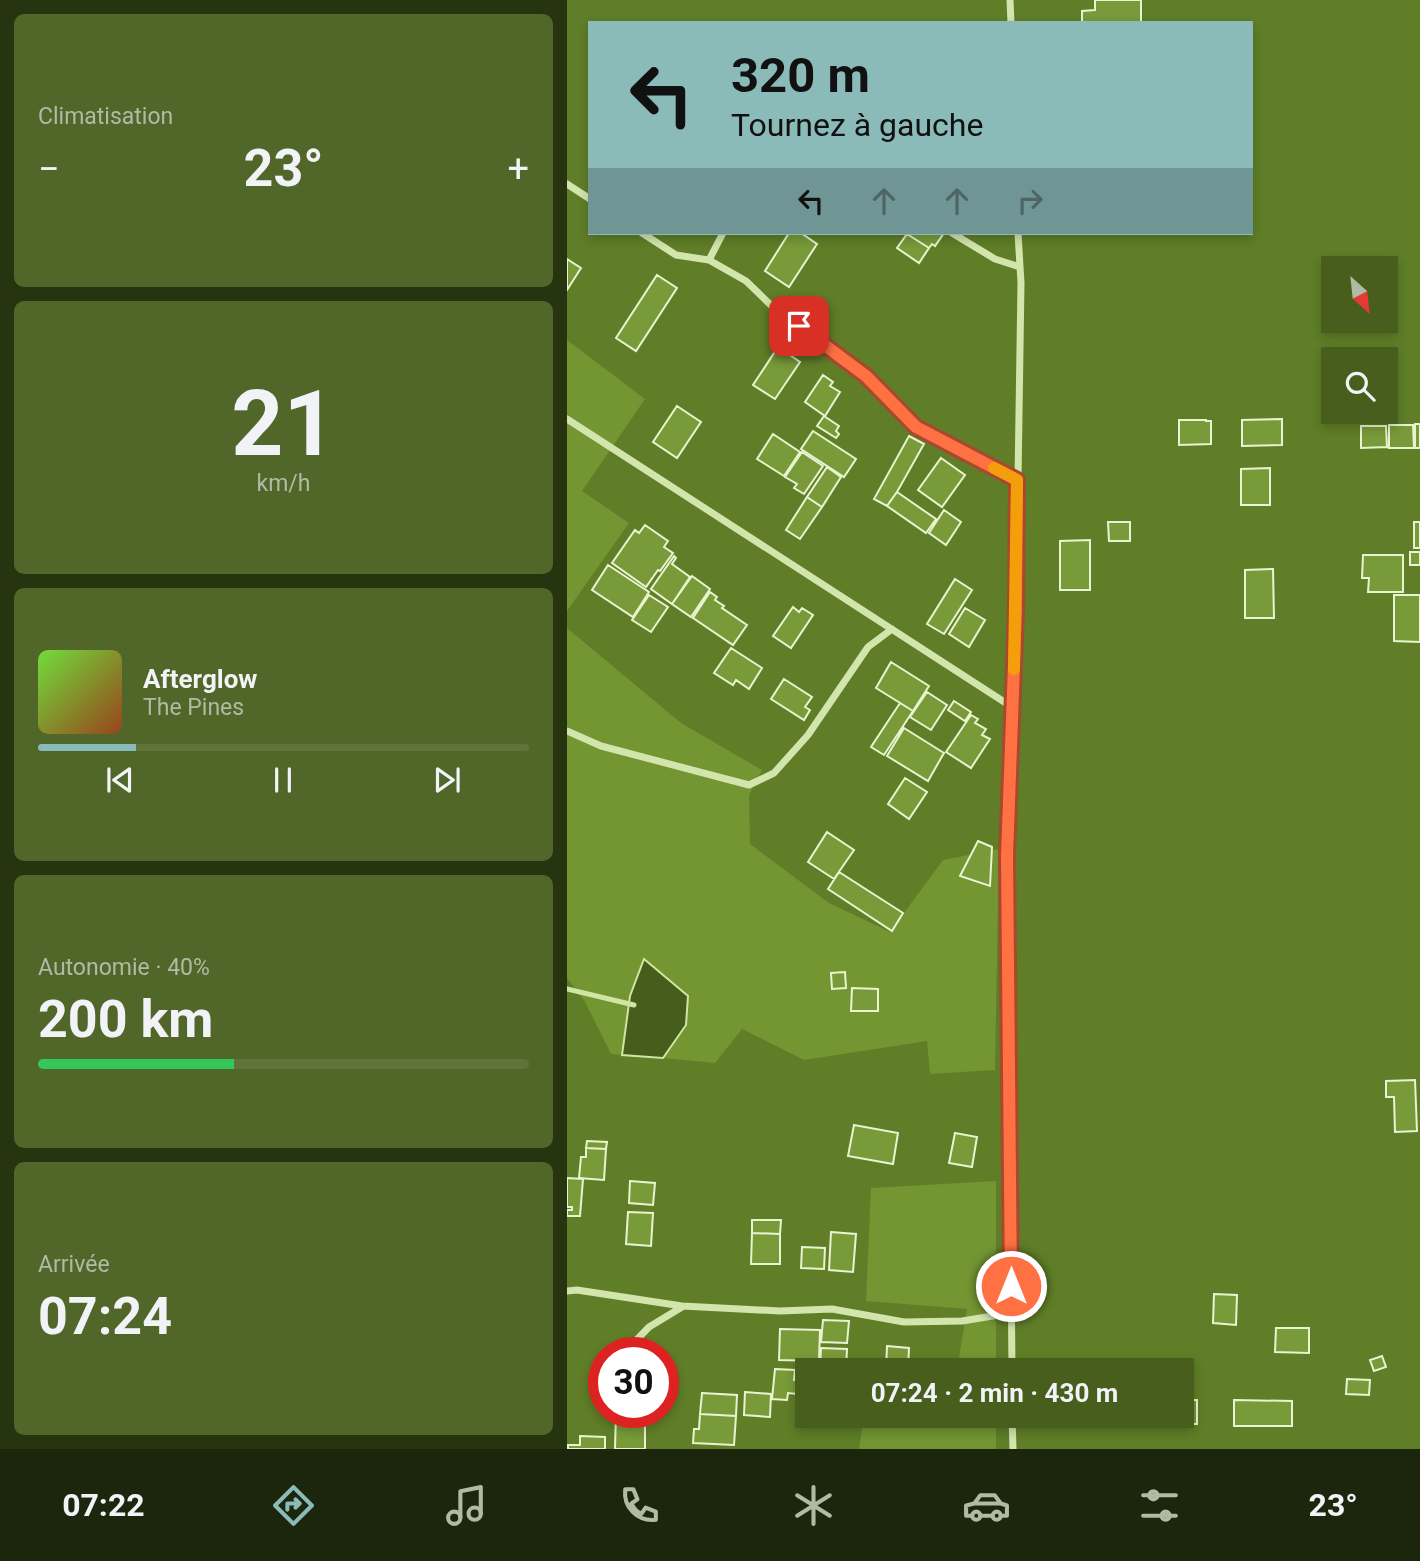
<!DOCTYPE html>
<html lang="fr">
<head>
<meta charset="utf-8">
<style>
  :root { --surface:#475e1d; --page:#51672a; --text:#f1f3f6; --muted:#b0baa4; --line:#5f733b; --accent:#8bbbb9 }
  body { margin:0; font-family:Roboto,sans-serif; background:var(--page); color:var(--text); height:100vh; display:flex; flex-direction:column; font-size:26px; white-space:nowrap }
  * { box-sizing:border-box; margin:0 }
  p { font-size:23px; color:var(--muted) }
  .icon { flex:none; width:38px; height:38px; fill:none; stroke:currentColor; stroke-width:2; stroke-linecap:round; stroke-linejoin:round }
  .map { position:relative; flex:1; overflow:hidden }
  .panel { display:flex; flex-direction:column; gap:14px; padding:14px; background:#273410; width:567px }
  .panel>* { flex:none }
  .hud { position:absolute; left:21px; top:21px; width:665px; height:214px; border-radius:0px; box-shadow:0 4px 10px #0003; background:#8bbbb9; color:#111; overflow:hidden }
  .needle { width:46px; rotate:153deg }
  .buttons { position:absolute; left:754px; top:256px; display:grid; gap:14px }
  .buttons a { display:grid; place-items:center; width:77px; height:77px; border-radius:0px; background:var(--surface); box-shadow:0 4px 10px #0003; font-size:35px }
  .speed { position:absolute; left:21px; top:1337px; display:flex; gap:14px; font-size:35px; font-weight:700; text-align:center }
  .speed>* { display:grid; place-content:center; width:91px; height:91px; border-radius:50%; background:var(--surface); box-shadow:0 4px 10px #0003; line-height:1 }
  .speed .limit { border:10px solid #d22; background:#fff; color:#111 }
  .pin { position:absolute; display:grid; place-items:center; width:60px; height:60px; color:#fff; margin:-30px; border-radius:14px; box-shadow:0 4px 10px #0006 }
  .me { position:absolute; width:77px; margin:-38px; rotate:0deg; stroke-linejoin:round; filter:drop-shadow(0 0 5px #0008) }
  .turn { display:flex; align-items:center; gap:24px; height:147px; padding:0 28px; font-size:32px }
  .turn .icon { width:91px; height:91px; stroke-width:2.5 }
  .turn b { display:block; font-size:49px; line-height:60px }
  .lanes { display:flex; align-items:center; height:66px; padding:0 28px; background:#0003; justify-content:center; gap:35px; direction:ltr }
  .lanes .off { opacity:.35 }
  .big { font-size:52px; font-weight:700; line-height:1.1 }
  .panel .widget { flex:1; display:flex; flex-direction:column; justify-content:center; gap:10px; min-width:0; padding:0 24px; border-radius:10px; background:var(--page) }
  .panel .dial { align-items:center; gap:0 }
  .dial b { font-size:91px; line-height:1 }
  .song { display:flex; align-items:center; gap:21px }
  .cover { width:84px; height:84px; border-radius:10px; background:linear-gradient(135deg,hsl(100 70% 55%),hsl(20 70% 35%)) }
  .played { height:7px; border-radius:4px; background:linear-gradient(90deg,var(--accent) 20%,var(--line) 20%) }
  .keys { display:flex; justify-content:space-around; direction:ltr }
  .heat { display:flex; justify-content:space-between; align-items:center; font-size:38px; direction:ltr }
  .charge { height:10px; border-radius:5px; background:linear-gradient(90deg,#34c759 40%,var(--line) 0) }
  .trip { position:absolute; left:228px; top:1358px; width:399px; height:70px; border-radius:0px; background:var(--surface); box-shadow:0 4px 10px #0003; font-weight:700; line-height:70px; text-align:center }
  .tabs { display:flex; height:112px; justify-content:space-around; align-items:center; background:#1c260c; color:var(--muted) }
  .tabs .icon { width:49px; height:49px }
  .tabs .on { color:var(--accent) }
  .tabs b { font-size:32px; color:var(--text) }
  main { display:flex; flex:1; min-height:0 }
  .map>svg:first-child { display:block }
</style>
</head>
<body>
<main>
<section class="panel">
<div class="widget"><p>Climatisation</p>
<div class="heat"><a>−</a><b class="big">23°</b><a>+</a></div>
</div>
<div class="widget dial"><b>21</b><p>km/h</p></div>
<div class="widget">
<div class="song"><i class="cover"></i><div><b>Afterglow</b><p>The Pines</p></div></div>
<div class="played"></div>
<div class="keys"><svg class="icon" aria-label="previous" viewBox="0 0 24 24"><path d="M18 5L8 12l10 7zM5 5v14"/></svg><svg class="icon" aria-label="pause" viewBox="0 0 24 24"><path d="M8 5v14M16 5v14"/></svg><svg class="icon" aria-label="next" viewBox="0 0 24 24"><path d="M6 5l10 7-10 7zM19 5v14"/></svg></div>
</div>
<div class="widget"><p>Autonomie · 40%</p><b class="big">200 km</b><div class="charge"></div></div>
<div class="widget"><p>Arrivée</p><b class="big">07:24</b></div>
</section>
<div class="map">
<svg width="853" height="1449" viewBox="0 0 853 1449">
  <rect width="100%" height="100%" fill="#5f7e27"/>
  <!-- green -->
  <path fill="#739532" d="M0,340l78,59 -63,92 47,32 -62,88z
    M0,628l114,95 81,47 -13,25 1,49 79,59 61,29 53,-72 56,-11 -4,221 -65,4 -3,-33 -123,19 -62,-31 -27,34 -52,-5 23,-33 -56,-29 -8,59 -11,-1 -27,-54 -17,-22z
    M429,1181v189h-39l10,-61 -101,-8 5,-113z
    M297,1416h132v33h-137z"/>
  <!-- water -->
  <path fill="#465e1b" stroke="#cfe5a1" stroke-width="2" d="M77,959l44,37 -2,29 -23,33 -41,-3 8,-59z"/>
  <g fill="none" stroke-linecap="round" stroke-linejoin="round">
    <!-- stream -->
    <path stroke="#cfe5a1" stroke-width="5" d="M0,989l67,16"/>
  </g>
  <!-- building -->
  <path fill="#789a38" stroke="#e8f4d0" stroke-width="2" d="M528,0h46v23h-59v-12l13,-1z
    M222,233h12l16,11 -28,43 -24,-16z
    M340,234l22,14 -10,15 -22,-15z
    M340,234v-1h37l-9,13 -3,-2 -3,4z
    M0,259l14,9 -14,22z
    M90,275l20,13 -41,63 -20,-13z
    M211,347l22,15 -25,37 -22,-14z
    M256,375l10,7 -3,4 10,6 -15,24 -20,-14z
    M110,406l24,16 -24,36 -24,-16z
    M257,416l15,10 -3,5 3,3 -3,4 -19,-12z
    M715,419v26l-40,1v-26z
    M612,420h27v1h5v23l-32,1z
    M848,424h5v24h-5z
    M822,425h24l1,23h-25z
    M794,426h25l1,21 -26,1z
    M246,431l43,28 -12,18 -43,-28z
    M206,434l27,18 -16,24 -27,-17z
    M342,436l15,8 -27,48 -10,14 -13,-7z
    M235,452l21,14 -19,28 -10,-6 3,-4 -12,-7z
    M374,458l24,17 -23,32 -24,-17z
    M260,467l14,10 -19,30 -15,-10z
    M703,468v37h-29v-36z
    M330,492l39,27 -10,14 -39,-27z
    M240,497l15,10 -22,32 -14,-9z
    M377,510l17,12 -15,23 -17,-12z
    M541,522h22v19h-21z
    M847,522h6v26h-6z
    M78,525l23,16 -4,6 9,6 -13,18 -2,-1 -12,17 -34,-24 23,-33 4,3z
    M523,540v50h-30v-49z
    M843,552h10v13h-10z
    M796,555h40v37h-35l1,-14h-7z
    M107,556l2,2 -4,6 18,13 -18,27 -21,-15z
    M41,565l41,27 -16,25 -41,-27z
    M706,569l1,49h-29v-48z
    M125,576l18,13 -19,28 -19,-13z
    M388,579l17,11 -28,44 -17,-10z
    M143,592l7,5 -2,3 9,6 -2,2 25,17 -14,20 -40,-27z
    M82,595l19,12 -17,25 -19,-12z
    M827,595h26v47l-26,-1z
    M226,607l6,5 3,-4 11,7 -22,33 -18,-12z
    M398,608l20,12 -16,27 -20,-13z
    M164,648l31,20 -13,21 -13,-9 -3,5 -19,-12z
    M324,662l38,24 -16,25 -37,-23z
    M217,679l28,18 -7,10 5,3 -6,10 -33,-21z
    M360,692l20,13 -16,25 -21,-13z
    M387,701l17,11 -6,9 -17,-11z
    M333,703l13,8 -29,44 -13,-8z
    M404,715l7,4 -3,4 11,6 -4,6 8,4 -19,29 -25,-16z
    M337,728l40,25 -16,28 -41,-25z
    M338,778l22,14 -18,27 -21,-15z
    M260,832l27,18 -20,29 -26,-17z
    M411,841l14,6 -2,39 -30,-10z
    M272,872l64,41 -11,18 -64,-42z
    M278,972l1,16 -14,1 -1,-16z
    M285,988l26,1v22h-27z
    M848,1080l2,51 -22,1 -1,-35h-8v-16z
    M287,1125l44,8 -5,31 -45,-8z
    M388,1133l22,4 -5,30 -23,-4z
    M20,1141l20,1 -1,7 -20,-1z
    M19,1148l20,1 -2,31 -25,-2 2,-21h5z
    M0,1178l16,1 -3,37h-13v-6h5v-3h-5z
    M63,1181l25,2 -2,22 -24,-2z
    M61,1212l25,1 -2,33 -25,-2z
    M185,1220h29l-1,14 -28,-1z
    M264,1232l25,2 -3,38 -24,-2z
    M185,1233l28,1v30h-29z
    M235,1247l23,1 -1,21 -23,-1z
    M647,1294l23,1 -1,30 -23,-2z
    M256,1320l26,1 -2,22 -26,-1z
    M709,1328h33v25l-34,-1z
    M213,1329l40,1 -1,31 -40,-1z
    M320,1346l22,2 -1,22h-22z
    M254,1348l26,1 -1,21 -26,-1z
    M815,1356l4,11 -12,4 -4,-11z
    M208,1369l20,1 -1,10h4l-1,14 -9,-1 -1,7 -15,-1z
    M234,1369l19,1h-13v22h-7z
    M780,1379l23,1 -1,15 -23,-1z
    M178,1392l26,2 -1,23 -26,-2z
    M135,1393l35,2 -1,21 -36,-2z
    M614,1400h16v24h-40l1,-8h23z
    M667,1400l58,1v25h-58z
    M49,1412h29v37h-30z
    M133,1414l36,2 -2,29 -41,-2 1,-14h5z
    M13,1436l25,1v12h-37v-4h12z"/>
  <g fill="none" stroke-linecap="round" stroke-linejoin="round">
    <!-- street -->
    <path stroke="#d2e5ad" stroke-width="7" d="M443,0l1,23
      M0,184l23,15
      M75,233l34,22 33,5 37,21 34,33 37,24 49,38 50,51 101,53
      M385,233l43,26 25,8
      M142,260l14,-27
      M0,419l445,288
      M0,731l34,15 148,39 25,-12 34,-38 60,-88 24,-18
      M0,1291l10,-1 105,16 98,5 52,-2 72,13 58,-1 49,-8
      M57,1353l25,-26 33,-20
      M445,1370l-5,-514 9,-246 5,-327 -3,-50
      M445,1416l1,33"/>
  </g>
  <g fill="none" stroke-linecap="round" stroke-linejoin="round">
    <defs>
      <path id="route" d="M232,326l67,50 50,51 101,53 -1,130 -9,246 4,430"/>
    </defs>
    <!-- route casing -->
    <use href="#route" stroke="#a6492c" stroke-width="18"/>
    <!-- route -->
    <use href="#route" stroke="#ff7043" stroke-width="12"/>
    <!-- slow -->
    <path stroke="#f59e0b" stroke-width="12" d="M427,468l23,12 -3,189"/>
  </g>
</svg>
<div class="buttons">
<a><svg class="needle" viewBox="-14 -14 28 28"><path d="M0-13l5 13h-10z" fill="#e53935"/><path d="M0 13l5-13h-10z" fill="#b0baa4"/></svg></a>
<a><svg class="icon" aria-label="search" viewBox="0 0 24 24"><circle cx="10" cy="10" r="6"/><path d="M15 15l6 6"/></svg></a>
</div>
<div class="speed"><div class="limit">30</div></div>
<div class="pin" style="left:232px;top:326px;background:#d93025"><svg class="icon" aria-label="arrive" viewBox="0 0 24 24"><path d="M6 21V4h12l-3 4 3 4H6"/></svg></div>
<svg class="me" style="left:444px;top:1286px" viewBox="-20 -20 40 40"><circle r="17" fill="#ff7043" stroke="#fff" stroke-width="3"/><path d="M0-11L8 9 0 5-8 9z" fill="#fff"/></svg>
<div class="trip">07:24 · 2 min · 430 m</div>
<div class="hud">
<div class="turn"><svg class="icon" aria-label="left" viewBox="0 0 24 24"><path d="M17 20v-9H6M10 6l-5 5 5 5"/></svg><div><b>320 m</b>Tournez à gauche</div></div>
<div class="lanes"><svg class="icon" aria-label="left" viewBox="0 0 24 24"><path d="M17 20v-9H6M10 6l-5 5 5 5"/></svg><svg class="icon off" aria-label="ahead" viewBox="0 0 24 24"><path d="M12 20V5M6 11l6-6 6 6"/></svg><svg class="icon off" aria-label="ahead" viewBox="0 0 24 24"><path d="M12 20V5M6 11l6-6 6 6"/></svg><svg class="icon off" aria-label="right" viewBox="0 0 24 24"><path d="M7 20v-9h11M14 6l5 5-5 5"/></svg></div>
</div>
</div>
</main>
<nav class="tabs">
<b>07:22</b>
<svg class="icon on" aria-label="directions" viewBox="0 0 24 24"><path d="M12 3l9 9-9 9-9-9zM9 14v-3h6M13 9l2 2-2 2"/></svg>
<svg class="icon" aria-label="music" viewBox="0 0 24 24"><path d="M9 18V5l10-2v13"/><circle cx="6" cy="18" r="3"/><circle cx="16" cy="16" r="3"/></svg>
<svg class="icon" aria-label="phone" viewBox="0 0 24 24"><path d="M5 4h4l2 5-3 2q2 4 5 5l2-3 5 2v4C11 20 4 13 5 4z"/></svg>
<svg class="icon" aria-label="climate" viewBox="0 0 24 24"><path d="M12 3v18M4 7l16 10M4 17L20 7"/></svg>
<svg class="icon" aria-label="car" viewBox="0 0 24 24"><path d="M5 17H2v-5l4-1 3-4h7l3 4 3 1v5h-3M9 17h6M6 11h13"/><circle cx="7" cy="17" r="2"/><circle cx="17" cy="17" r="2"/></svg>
<svg class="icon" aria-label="filters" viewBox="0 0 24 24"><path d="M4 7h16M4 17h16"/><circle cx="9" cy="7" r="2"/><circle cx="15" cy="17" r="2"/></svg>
<b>23°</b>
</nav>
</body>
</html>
